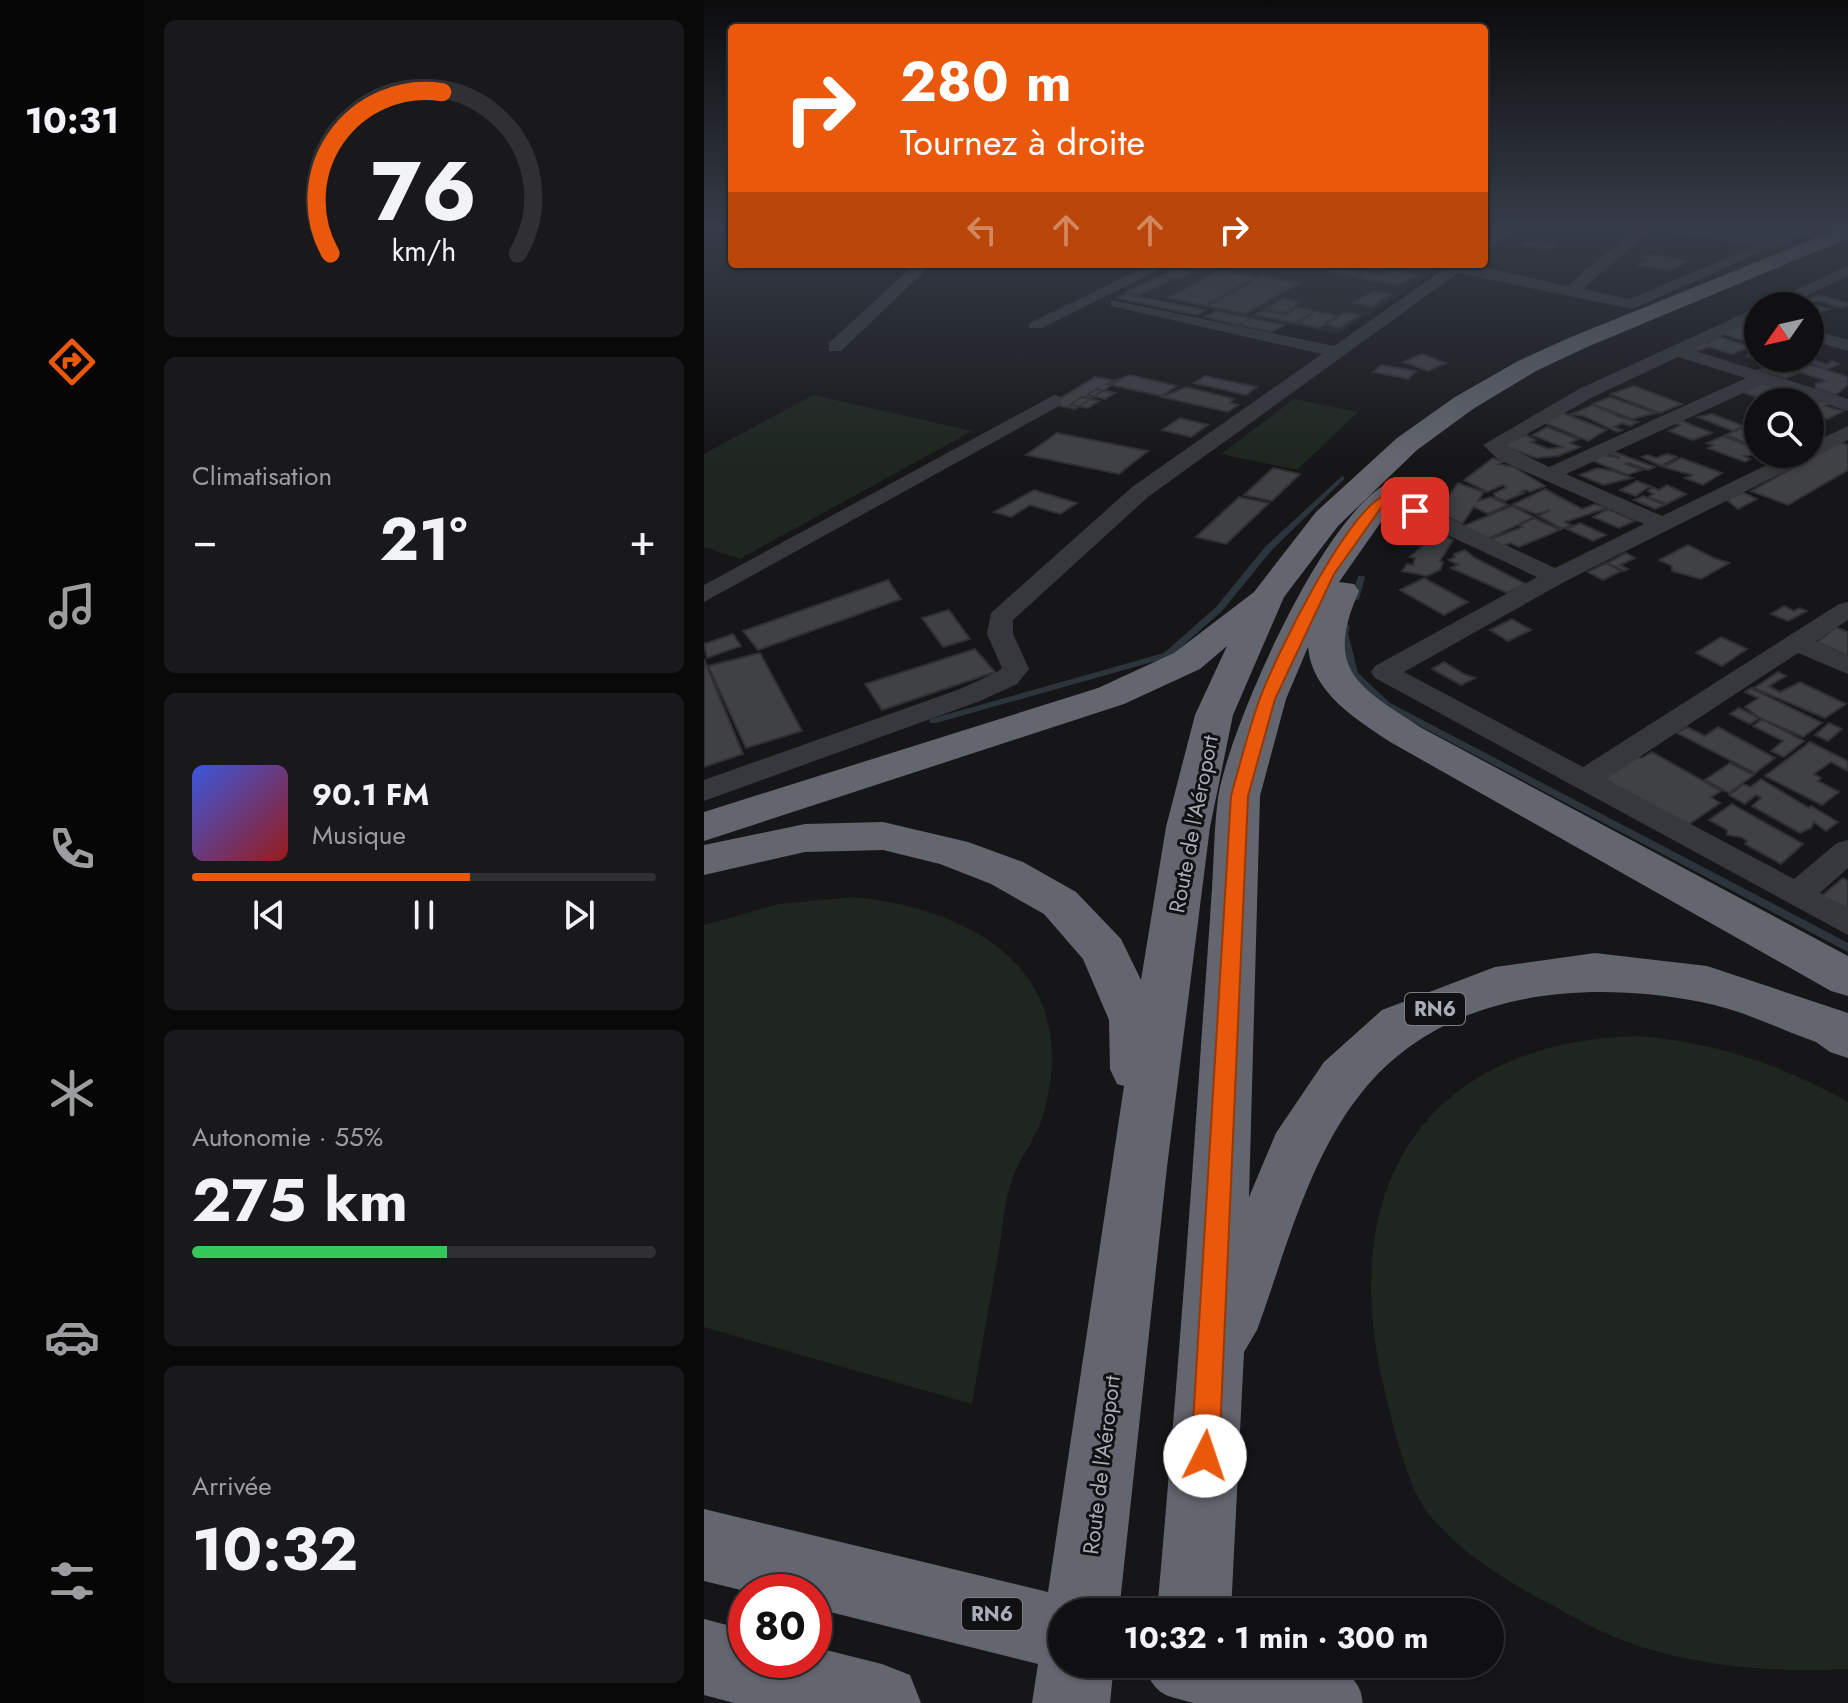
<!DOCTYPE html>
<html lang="fr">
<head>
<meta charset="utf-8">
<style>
  :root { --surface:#101012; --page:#19191b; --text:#f1f3f6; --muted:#9c9d9f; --line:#303032; --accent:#ea580c }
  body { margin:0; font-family:Jost,sans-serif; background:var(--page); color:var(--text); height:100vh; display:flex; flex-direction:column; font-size:30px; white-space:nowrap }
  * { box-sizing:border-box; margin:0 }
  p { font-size:26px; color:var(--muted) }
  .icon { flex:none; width:44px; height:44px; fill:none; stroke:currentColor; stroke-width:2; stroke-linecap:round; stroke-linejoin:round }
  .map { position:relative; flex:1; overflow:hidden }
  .sheet { display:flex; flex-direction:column; gap:20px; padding:20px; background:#09090a; width:560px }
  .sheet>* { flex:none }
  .hud { position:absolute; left:24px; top:24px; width:760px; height:244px; border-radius:8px; box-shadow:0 2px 6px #0004,0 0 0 2px var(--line); background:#ea580c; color:#fff; overflow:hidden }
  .needle { width:52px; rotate:236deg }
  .fabs { position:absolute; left:1040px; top:292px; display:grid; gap:16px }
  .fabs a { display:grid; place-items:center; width:80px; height:80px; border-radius:50%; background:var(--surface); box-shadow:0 2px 6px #0004,0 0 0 2px var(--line); font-size:40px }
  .speed { position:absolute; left:24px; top:1574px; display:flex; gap:16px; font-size:40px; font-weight:700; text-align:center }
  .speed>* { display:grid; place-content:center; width:104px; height:104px; border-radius:50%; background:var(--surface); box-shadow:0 2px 6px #0004,0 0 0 2px var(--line); line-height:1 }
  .speed .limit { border:12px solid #d22; background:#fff; color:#111 }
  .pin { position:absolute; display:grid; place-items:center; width:68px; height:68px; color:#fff; margin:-34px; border-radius:16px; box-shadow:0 4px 12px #0006 }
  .me { position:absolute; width:88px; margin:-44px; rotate:4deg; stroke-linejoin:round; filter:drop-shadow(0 0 6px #0008) }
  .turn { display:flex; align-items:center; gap:28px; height:168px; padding:0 40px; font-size:36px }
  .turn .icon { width:104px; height:104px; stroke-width:2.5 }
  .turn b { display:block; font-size:56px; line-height:68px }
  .lanes { display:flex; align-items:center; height:76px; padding:0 40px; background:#0003; justify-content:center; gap:40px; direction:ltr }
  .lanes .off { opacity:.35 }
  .big { font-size:60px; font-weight:700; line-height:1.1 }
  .sheet .widget { flex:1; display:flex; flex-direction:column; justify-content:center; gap:12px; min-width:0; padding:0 28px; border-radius:12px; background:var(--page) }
  .sheet .dial { align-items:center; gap:0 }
  .dial svg { height:208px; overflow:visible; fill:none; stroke:var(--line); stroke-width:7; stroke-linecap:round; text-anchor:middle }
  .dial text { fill:var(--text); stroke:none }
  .song { display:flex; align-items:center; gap:24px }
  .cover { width:96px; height:96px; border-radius:12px; background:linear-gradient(135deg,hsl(230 70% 55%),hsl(0 70% 35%)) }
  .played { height:8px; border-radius:4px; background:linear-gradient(90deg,var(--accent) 60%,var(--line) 60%) }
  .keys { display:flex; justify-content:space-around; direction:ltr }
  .heat { display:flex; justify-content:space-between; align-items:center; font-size:44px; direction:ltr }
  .charge { height:12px; border-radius:6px; background:linear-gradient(90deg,#34c759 55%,var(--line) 0) }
  .trip { position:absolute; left:344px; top:1598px; width:456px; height:80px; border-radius:40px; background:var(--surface); box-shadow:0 2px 6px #0004,0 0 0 2px var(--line); font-weight:700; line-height:80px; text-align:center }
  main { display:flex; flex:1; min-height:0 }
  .menu { display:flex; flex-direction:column; width:144px; justify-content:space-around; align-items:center; background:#060607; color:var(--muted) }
  .menu .icon { width:56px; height:56px }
  .menu .current { color:var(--accent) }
  .menu b { font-size:36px; color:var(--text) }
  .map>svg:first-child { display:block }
</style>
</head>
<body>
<main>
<nav class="menu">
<b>10:31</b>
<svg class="icon current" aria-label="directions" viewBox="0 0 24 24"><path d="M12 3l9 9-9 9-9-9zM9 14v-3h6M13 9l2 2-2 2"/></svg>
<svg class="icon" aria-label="music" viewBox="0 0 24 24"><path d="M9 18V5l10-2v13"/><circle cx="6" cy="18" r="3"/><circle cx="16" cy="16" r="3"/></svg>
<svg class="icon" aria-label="phone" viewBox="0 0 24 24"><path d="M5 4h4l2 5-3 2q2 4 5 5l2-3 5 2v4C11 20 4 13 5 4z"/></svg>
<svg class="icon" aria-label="climate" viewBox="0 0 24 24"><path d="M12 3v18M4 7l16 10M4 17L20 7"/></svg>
<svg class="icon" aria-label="car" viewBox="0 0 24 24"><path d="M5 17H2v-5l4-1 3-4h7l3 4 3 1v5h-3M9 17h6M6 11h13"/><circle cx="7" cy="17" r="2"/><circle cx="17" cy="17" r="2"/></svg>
<svg class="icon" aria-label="filters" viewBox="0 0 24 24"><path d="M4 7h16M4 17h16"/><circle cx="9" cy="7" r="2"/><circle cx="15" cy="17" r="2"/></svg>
</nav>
<section class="sheet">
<div class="widget dial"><svg viewBox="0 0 100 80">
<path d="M14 69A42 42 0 1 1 86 69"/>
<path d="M14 69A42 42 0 0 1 57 7" stroke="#ea580c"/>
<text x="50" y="56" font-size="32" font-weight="700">76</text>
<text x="50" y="72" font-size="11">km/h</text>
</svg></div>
<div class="widget"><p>Climatisation</p>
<div class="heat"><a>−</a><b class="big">21°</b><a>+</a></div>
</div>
<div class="widget">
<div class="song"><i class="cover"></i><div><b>90.1 FM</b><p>Musique</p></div></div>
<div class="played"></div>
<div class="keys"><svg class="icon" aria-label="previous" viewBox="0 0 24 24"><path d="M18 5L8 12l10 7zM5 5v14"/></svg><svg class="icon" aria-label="pause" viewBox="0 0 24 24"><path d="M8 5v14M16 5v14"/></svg><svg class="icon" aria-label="next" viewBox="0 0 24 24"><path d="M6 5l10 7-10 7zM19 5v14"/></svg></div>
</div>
<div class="widget"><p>Autonomie · 55%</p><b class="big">275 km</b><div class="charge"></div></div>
<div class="widget"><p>Arrivée</p><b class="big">10:32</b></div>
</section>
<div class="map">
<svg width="1144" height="1703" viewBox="0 0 1144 1703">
  <rect width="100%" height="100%" fill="#161618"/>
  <!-- built -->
  <path fill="#222225" d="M478,264h230l27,5 -101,65 -208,-42z"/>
  <!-- green -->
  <path fill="#1e261f" d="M109,395l159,36 -232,128 -36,-12v-93z
    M590,399l64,13 -61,58 -76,-16z
    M147,897c122,11 232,74 193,215 -7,26 -25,46 -33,71 -7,20 -8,45 -12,66 -9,51 -18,103 -27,155l-268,-77v-402l75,-21z
    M933,1036c77,6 143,28 211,66v567c-80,4 -168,-3 -243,-36 -20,-9 -40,-21 -59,-31 -42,-22 -84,-49 -116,-86 -22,-26 -37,-90 -45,-124 -50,-202 36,-349 252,-356z"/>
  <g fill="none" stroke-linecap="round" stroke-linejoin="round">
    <!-- stream -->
    <path fill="#2c353c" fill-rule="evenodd" d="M638,476l2,1v2l-73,72 -49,60 -52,46 -234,66h-6l-1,-2 1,-2 234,-66 52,-46 49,-60z
      M654,576h6l1,2 -6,21 -4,2 -4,-2z
      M639,624h3l4,2 -2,7 10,40 32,30 458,240v9l-464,-245 -34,-33 -10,-41z"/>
  </g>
  <!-- building -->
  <path fill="#404145" stroke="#303034" stroke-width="2" d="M928,225l-14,1 -6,5 -33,-5z
    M826,240l27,4 -7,6 -28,-5z
    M951,255l33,6 -18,10 -32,-6 9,-5 -6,-3z
    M633,267l21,4 6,1 -8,5 -28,-4z
    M470,269l18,3 -12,7 -18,-3z
    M516,270l36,7 -51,29 -38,-8z
    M687,270l28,5 -23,10 -39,-7 9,-6 15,3z
    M557,276l39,7 -55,31 -38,-8z
    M453,277l14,3 -31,15 -14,-3z
    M669,291l18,3 -19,13 -19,-4z
    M422,294l80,16 -10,5 -79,-17z
    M1115,295l29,8v3l-7,2 -23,-8 -8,4 18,5 -7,3 -11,-3v-3l-19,-1z
    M579,298l18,4 -15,11 -21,-4z
    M592,307l41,8 -18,13 -22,-5 17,-11 -19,11 -41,-8 10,-5 23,4z
    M512,311l34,7 -12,7 -33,-8z
    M641,312l15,3 -20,13 -15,-3z
    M547,318l33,7 -12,7 -33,-7z
    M1045,321l9,3v6l-10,4 10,3 -7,6 -33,-10z
    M1013,336l24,8 11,2 -20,8 -23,-7 -12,4 -10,-4 14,-5 6,2z
    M1051,348l3,10h26l-12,6 -25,-8z
    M718,354l24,9 -18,8 -25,-9z
    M1090,358h15l18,7 5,-4 7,3 -11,5z
    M1090,359l54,18v8l-12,10 -21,-7 1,-5 10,-2 -26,-9 -14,6 -27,-8z
    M677,365l35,6 -8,8 -35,-7z
    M426,375l47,11 -16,10 -54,-12z
    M501,376l52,11 -11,8 -52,-12z
    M391,377l23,4 -43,28 -24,-5z
    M1058,383l40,12 -14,7h-18l-31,-11z
    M930,386l48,18 -22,9 -49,-19z
    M482,387l48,12 -4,4 8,2 -10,7 -66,-15z
    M393,389l18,4 -10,6 -18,-4z
    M1100,395l25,8 -4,3 18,5 -15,8 -18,-4v-13h-19z
    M378,397l17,4 -11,7 -18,-3z
    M906,397l45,16 -23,6 -39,-15z
    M889,405l27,12 18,5 -8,4 -8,-3 -8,4 8,3 -5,2 -33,-16 -12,-2z
    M854,411l48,19 -18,11 -50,-21z
    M1008,414l32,12 -11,5 -35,-14z
    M476,418l28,7 -17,12 -29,-7z
    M974,419l14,6 20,8 -19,7 -24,-9 11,-6 -8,-3z
    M843,427l31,12 -8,4 10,4 -22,9 -22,2 -36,-13 26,-10 10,5 -5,2 17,7 14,-2 -29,-12z
    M1039,427l15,5v16l-32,-13z
    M353,433l91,18 -29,23 -93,-19z
    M1019,436l35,13v5l-14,2 6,3 -5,3 -37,-14 5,-3 -6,-2z
    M1136,442l8,3v25l-60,35 -37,-14z
    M908,451l43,16 -7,3 -19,-7 -3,1 16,6 -15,5 -36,-15 12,-5 17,3 -12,-5z
    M963,454l10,3 -16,9 -19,-9 5,-2 9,3z
    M789,458l10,4 -4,2 15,3 31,19 -15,6 -5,-2 -4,2 3,1 -19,8 -10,-4 -1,-4 12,-5 -3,-3 -16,7 -23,-12z
    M977,458l41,15 -19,12 -18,-7 7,-3 -29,-8z
    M569,468l27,6 -28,27 -28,-6z
    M893,468l16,3 19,7 -29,7 -23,-10z
    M933,481l13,5 -14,10 -16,-6z
    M754,483l26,9 -6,9 13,-4 17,8 -20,9 -14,-7 -12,17 -25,-12z
    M963,485l19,9 -19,10 -19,-7 5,-3 -5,-3 4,-4 7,3z
    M841,489l37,20 13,-5 12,4 -42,14 6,3 -9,4 -24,-13 12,-6 -14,4 -24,-9z
    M330,490l43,13 -17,11 -30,-9 -19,12 -17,-5z
    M1038,492l15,7 -19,10 -11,-9z
    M939,496l22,9 -10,4 -21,-9z
    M535,497l30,6 -43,41 -30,-7z
    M808,506l22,11 -46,22 -25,-13z
    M904,509l27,12 -16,7 -26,-11z
    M830,518l26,12 -41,17 -9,-4 -9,4 -13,-7 34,-13 -3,-2z
    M876,523l26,12 -13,6 -26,-12z
    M721,529h8l20,11 -13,21 3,1 -3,8 -13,6 -25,-5 5,-7 6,1 2,-7 -5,-1 12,-11 -5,-1z
    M984,545l26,13 15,5 -28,16 -29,-8v-5l-13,-6z
    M761,550l10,8 51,26 -19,9 -56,-25 7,-3 -9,-5 6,-3 -1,-3z
    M922,553l9,5 -15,7 8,4 -4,2 -17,-8z
    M902,563l15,8 -18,9 -15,-8z
    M720,578l44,24 -24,13 -44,-25z
    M184,580l13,19 -143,51 -15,-19z
    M1080,606l10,5 6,-3 7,3 -19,10 -17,-7z
    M245,610l21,29 -27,8 -21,-29z
    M808,619l19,11 -23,11 -18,-11z
    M1132,627l12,5v24l-31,-14z
    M29,634l8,12 -34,12 -3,-14z
    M1017,637l26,12 -25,17 -26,-13z
    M271,649l20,23 -113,38 -17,-26z
    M56,653l42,78 -56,17 -38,-82z
    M0,659l39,95 -39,13z
    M740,662l20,12 11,4 -14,7 -29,-16z
    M1074,672l8,4 -17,10 11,6 20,-10 46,22 -21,14 -71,-30z
    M1047,688l16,8 55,27 -19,14 -43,-19 -15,-11 13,-9 -13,-6z
    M1035,708l20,10 -9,6 -20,-10z
    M1058,719l42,22 -20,16 -13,-6 12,-10 -30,-15z
    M1125,723l13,6 -14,12 -13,-6z
    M983,727l18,9 13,-9 57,31 -20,15 -78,-40z
    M1106,742l38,19v10l-17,-9 -17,12 7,4 -3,3 21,11 -17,13 -57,-29z
    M948,752l69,39 -10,6 9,6 -38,26 -82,-48 36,-25 6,2z
    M1026,763l24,12 -25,18 -24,-13z
    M1057,779l48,29 2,-2 27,16 -12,9 -12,-9 -3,6 -11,5 -48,-27 9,-8 -5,-3 -11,9 -16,-9 15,-11 6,3z
    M1028,804l71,40 -22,20 -36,-20 2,-3 -6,-4 -14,-2v-5l-18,-10z
    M1139,878l5,3v34l-29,-17z"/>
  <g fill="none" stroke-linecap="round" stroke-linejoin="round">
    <!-- minor -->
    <path fill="#37383d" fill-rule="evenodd" d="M804,225h16l-40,27v-11z
      M936,225h37l71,12v-6l9,-3 20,7 24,-10h18l-42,23 -9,1 -136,60 -174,-36 -310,224 -135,123v14l16,35 -12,15 -37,17 -276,100v-21l256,-91 37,-17 5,-4 -15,-34 4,-21 141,-126 190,-133 -211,-48v-6l223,46 117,-82h18l98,22zM948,229h1l102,17 -125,53 -47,-10z
      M211,264h17l-91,87h-12v-8z
      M447,264h20l-129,64h-12l-2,-4z
      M1144,265v11l-63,30h-21z
      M1054,307v11l-66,32 156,49v12l-85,-27 -197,90 96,42 127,-62h21v-10l38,-18v14l-284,142 -160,90 179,95 256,-163 9,-2v18l-32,21 32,15v18l-50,-21 -192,126 188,100 43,-36 11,-3v28l-28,25 28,15v27l-473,-257 -4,-6 4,-6 162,-89 -158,-74 -3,-5 3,-5h16l160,75 89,-44 -145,-64 -16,-15 96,-56zM974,357l68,21 -197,89 -43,-21 87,-49z
      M1106,329l38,11v11l-38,-11z
      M350,395l7,2v8l-357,197v-17z"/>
    <!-- highway -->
    <path fill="#63666e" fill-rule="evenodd" d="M1144,225v13l-261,109 -51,24 -63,38 -56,41 -79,76 -54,71 -51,118 -23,112 -43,340 -48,445h-57v52h52l-4,39h-78l6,-39 -224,-56v-16h-65l-45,-11v-72l344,83 76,-506 -7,-2 -7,-15 -1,-49 -26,-61 -39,-45 -53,-30 -51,-20 -57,-14 -78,2 -101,23v-30l101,-21 78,-2 85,20 55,20 53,30 45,47 20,41 25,-153 29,-112 32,-69 -27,23 -76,35 -420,137v-29l394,-124 76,-35 80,-61 62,-80 81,-74 58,-41 63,-36 53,-24z
      M694,479l10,3 5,6 -25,24 -49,70 15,2 5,7c-35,79 -2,95 61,136l428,229v40l-17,-5 -439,-248c-35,-23 -80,-50 -84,-96l-22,52 -26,97 -11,401 27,-64 48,-71 58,-52 113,-43 100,-14 112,13 141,47v45l-18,-6 -14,-10c-37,-13 -76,-33 -115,-40 -119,-23 -258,-11 -339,90 -54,67 -76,159 -105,238l-13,22 -13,260h-74c16,-179 30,-357 42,-536 4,-63 9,-125 13,-188 2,-29 2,-60 6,-90 10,-68 112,-302 180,-319z
      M0,1619l42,11v30h68v-13l68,17 28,11 11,28h-187l-30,-8z"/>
    <!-- highway-bridge -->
    <path stroke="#63666e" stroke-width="69" d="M477,1664l147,39"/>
  </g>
  <!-- sky -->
  <linearGradient id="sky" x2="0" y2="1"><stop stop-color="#0c0c0d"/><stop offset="0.49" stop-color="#363c48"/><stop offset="1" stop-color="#363c48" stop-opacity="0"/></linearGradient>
  <rect width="1144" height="463" fill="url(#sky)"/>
  <!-- route -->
  <path fill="#ea580c" stroke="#983908" stroke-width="2" d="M683,494l35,17 -7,4 -27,-12 -7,5 -47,66 -59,125 -27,97 -29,660 -4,10 -10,4 -10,-4 -4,-10 40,-660c9,-32 17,-64 28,-95 15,-42 88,-192 128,-207z"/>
  <g text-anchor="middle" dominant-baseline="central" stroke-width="6" stroke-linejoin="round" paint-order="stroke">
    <!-- shield labels -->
    <g fill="#111113" stroke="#7b7e86" stroke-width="2">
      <rect x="701" y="993" width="60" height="32" rx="6"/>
      <rect x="258" y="1598" width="60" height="32" rx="6"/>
    </g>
    <g font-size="20" font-weight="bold" fill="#a8adb8">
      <text x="731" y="1009">RN6</text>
      <text x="288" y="1614">RN6</text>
    </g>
    <!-- street labels -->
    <g font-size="22" fill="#a8adb8" stroke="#111113">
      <text transform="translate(489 824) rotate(-79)">Route de l'Aéroport</text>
      <text transform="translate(397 1465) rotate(-83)">Route de l'Aéroport</text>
    </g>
  </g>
</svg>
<div class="fabs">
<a><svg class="needle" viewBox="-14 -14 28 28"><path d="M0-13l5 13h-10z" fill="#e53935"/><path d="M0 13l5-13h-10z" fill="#9c9d9f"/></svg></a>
<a><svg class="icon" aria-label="search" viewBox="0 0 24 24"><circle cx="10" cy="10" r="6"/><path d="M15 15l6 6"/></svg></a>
</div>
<div class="speed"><div class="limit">80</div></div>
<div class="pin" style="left:711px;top:511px;background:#d93025"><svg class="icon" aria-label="arrive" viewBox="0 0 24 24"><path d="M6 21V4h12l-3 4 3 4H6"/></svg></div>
<svg class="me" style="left:501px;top:1456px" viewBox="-20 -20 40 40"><circle r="19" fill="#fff"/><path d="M0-13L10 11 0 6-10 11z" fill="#ea580c"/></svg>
<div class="trip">10:32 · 1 min · 300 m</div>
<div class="hud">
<div class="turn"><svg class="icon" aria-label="right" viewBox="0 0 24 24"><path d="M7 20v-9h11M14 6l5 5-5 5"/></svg><div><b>280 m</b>Tournez à droite</div></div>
<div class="lanes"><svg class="icon off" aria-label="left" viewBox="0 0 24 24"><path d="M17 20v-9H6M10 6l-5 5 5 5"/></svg><svg class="icon off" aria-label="ahead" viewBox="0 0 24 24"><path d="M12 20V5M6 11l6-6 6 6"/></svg><svg class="icon off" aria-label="ahead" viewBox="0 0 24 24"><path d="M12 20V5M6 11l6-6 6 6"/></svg><svg class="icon" aria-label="right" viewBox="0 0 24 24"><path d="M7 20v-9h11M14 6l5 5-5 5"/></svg></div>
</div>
</div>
</main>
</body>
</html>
